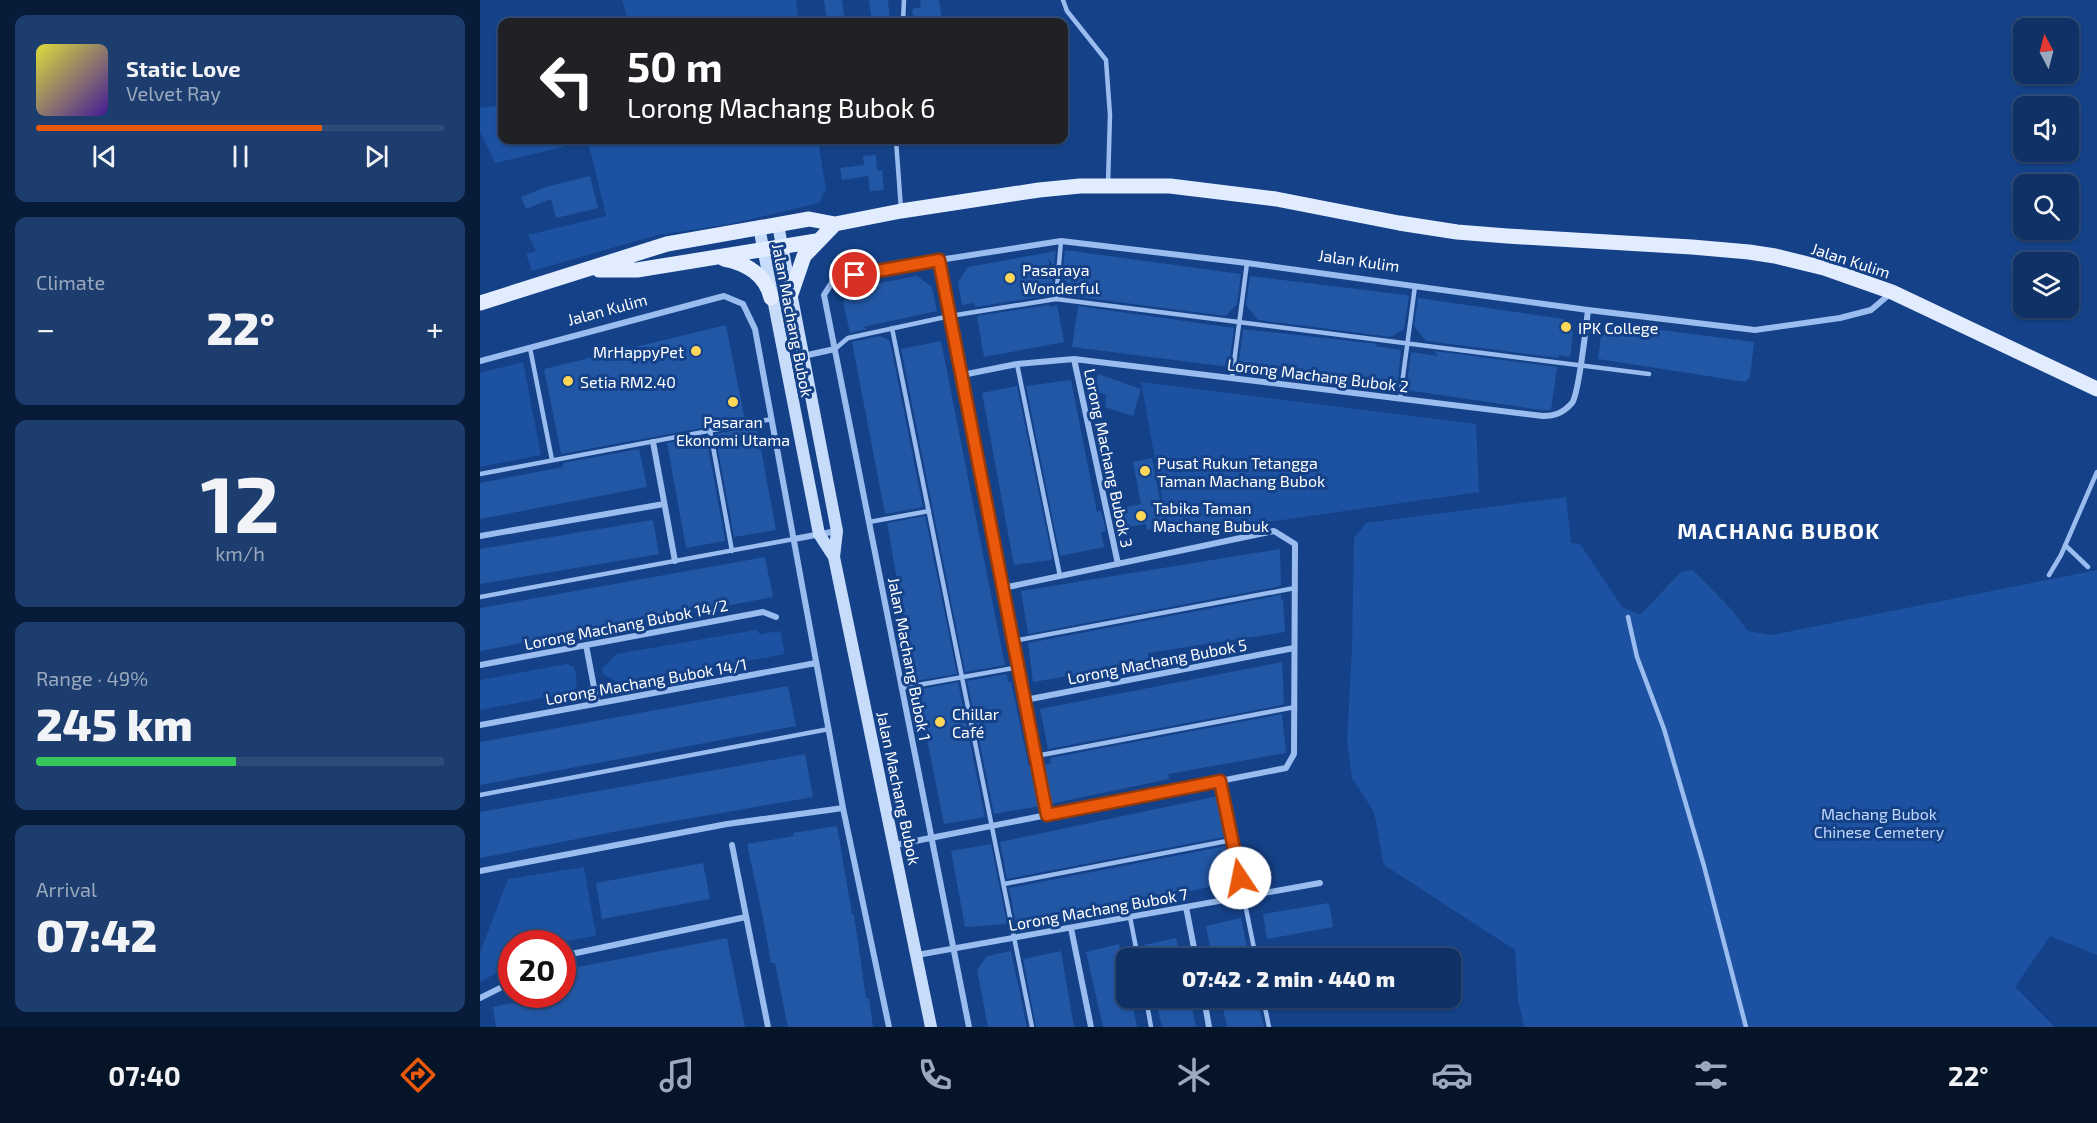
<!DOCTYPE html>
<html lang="en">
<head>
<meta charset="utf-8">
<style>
  :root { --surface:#0f3165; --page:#1d3d6e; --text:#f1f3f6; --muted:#9ba9bf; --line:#2f4c79; --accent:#ea580c }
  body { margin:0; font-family:"Exo 2",sans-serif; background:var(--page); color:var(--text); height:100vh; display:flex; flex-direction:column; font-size:22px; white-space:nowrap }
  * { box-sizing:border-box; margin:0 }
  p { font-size:20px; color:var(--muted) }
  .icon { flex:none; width:33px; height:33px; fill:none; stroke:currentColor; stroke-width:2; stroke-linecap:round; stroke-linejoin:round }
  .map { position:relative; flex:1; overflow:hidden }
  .details { display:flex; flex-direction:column; gap:15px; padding:15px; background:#081b38; width:480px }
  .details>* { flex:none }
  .top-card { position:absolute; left:18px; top:18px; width:570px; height:126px; border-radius:12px; box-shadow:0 2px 4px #0004,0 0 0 2px var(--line); background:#202124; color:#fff; overflow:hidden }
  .needle { width:39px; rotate:353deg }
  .tools { position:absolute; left:1533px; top:18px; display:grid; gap:12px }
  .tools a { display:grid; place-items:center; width:66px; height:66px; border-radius:12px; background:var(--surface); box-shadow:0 2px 4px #0004,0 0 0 2px var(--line); font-size:30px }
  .speed { position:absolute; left:18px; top:930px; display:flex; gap:12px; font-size:30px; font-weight:700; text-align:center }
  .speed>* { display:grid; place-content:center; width:78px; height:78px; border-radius:50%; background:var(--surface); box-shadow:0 2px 4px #0004,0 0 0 2px var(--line); line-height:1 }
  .speed .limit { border:9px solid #d22; background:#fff; color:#111 }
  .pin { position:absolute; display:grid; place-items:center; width:51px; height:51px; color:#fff; margin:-26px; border:3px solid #fff; border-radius:50%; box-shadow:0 2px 6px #0007 }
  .me { position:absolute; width:66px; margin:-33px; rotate:349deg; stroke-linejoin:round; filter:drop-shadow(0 0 4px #0008) }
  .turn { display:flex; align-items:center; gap:21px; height:126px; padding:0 30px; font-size:27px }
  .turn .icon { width:78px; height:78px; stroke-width:2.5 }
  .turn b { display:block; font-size:42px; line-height:51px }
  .big { font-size:45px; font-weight:800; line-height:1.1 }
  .details .tile { flex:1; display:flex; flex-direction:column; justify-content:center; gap:9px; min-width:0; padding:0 21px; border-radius:12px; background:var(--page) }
  .details .dial { align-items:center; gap:0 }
  .dial b { font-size:78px; line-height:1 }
  .song { display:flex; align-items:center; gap:18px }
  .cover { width:72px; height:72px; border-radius:9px; background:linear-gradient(135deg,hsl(60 70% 55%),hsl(260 70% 35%)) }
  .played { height:6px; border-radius:3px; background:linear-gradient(90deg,var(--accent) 70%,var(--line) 70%) }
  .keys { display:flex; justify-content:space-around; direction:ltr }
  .heat { display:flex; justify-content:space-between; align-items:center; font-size:33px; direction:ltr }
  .charge { height:9px; border-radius:4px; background:linear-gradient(90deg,#34c759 49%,var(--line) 0) }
  .trip { position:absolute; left:636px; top:948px; width:345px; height:60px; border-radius:12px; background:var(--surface); box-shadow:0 2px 4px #0004,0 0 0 2px var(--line); font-weight:800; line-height:60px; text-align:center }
  .menu { display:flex; height:96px; justify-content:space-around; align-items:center; background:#061428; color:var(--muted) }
  .menu .icon { width:42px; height:42px }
  .menu .current { color:var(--accent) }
  .menu b { font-size:27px; color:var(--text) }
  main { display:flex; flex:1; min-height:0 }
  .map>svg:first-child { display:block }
</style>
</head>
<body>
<main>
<section class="details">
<div class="tile">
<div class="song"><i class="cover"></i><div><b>Static Love</b><p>Velvet Ray</p></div></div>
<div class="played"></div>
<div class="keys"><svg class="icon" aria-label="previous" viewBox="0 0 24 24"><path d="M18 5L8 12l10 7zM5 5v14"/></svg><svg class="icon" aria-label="pause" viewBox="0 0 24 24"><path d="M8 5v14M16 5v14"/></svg><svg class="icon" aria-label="next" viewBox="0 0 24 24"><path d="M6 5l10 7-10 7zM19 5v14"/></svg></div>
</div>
<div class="tile"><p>Climate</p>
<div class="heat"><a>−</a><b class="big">22°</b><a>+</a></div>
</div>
<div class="tile dial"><b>12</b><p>km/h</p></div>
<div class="tile"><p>Range · 49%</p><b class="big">245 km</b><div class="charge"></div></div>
<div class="tile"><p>Arrival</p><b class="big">07:42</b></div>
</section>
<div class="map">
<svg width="1617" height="1027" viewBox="0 0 1617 1027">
  <rect width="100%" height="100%" fill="#144187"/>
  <!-- green -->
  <path fill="#1c52a1" d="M142,0h174l3,22h-170z
    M22,105v35h316l8,49 -7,14 -89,21 -73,11 -125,36 -6,-17 10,-3 -8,-16 78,-19 -18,-75 -93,22 -15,-32v-23z
    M43,362l18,93 -61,12v-94z
    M661,382l335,42 3,68 -310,44z
    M1086,497l5,46 9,1 42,63 18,8 41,-43 12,-2 39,40 16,21 24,4 325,-65v385l-47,-19 -35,51 40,40h-531l-6,-28 -3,-49 -131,-85 -10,-53 -22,-34 -5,-37 5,-93 2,-110 12,-15z
    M276,630l4,4 20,-3 5,23 -165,30 -17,-10 -1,-5 14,-15z
    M87,664l7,3c3,10 4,16 0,25l-94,18v-30z
    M104,867l12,69 -43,7 -41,1 -1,21 -31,17v-29l28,-74z"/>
  <!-- building -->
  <path fill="#2257a6" d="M344,0h18l3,22h-18z
    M389,0h19l2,22h-18z
    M440,0h19l3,22h-28l-2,-13 9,-2z
    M396,155l1,16 5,-1 2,20 -14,1 -2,-15 -26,4 -2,-12 24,-3 -1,-9z
    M110,176l8,32 -42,10 -5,-19 -25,10 -5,-12 28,-11z
    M585,250l176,24 -4,30 -11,12 -147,-19 -17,-20z
    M576,251l-2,15 -6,-7 5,24 -2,12 -76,12 -1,-4 -12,2 -4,-23 10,-15z
    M437,276l15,11 5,24 -74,16 4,2 -17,4 -7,-31 10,-14z
    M770,276l156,19 3,1 -5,33 -13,8 -133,-17 -12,-15z
    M938,298l146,21 9,13 -3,25 -11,-2v3l-133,-17 -12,-15z
    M569,305v2l8,-2 7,37 -80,15 -7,-41z
    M598,306l156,22 -5,39 -157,-20z
    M1135,324l139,18 -4,35 -4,5 -148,-23 3,-23z
    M246,325l19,95 -184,34 -17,-85z
    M763,329l135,15 -3,2 26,4 -4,39 -159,-20z
    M400,336l9,4 3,11 31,156 -38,7 -33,-172z
    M461,341l64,324 -40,7 -64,-323z
    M954,351l123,16 -6,43h-10l-135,-20 5,-38 27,4z
    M618,374l43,15 -8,27 -28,-9 1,-12 -13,-5z
    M591,380l26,132 4,-1 5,20 -5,1 3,15 -44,9 -34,-170z
    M537,386l35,171 -1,3 -37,5 -32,-172z
    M267,428v2l10,-2 19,102 -42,7 -19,-103z
    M226,436l19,103 -1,2 -38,7 -19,-105z
    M159,449l8,38 -167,32v-36l83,-16v-4z
    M672,458l13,68 -18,4 -1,-6 -30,5 -4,-19 29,-6 -8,-42z
    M445,516l32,158 -42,7 -28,-158z
    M173,520l6,34 -179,30v-35z
    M800,549l1,37 -253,48 -7,-43z
    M285,557l8,40 -293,54v-43z
    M801,595v5h2l2,32 -137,21v10l-115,19 -5,-39z
    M802,662l2,41 -2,2 -234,44 -8,-40z
    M527,674l1,8 3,-1 18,86 3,-1 8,40 -46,8 -27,-133z
    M478,682l27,135 -41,7 -27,-134z
    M308,686l8,40 -316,59v-43z
    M802,714l4,39 -118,21 1,5 -119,25 -7,-39 8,-2 -1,-5z
    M325,754l8,43 -195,34 -138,27v-46z
    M738,796l8,35h-3l1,6 -217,42 -7,-37z
    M357,826l15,88h2l12,84h3l4,29h-85l-13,-64h-4l-8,-45 -16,-74 47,-8 -1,-3z
    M511,844l16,80 -42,3 -14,-76z
    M746,846l9,36 -211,42h-8l-7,-36z
    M223,863l7,36 -108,20 -6,-36z
    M849,903l4,24 -66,12 -4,-25z
    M761,918l8,40h-37l-6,-32z
    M247,938l18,89h-249l-3,-20 40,-8v-5h29v-15l13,-3 -2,-8z
    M696,938l5,20h-34l-3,-13z
    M639,944l7,34v20h5l6,29h-34l-17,-75z
    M531,951l16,76h-39l-11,-57 10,-14z
    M581,951l13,76h-38l-13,-68z
    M675,998h35l6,29h-34z
    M741,998h36l7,29h-37z"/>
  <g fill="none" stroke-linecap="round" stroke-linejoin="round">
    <!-- lane -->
    <path stroke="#9abcef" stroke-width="4.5" d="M583,0l4,11 39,49 4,55 -2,69
      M423,22l1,-22
      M416,140l5,69
      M576,299l5,-58
      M412,328l140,699
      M50,348l22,112
      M355,349l13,-11 102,-22 106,-17 593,75
      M537,364l43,212
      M752,378l15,-115
      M920,399l15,-113
      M230,430l22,121
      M0,474l292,-55
      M389,522l60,-11
      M1585,545l23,22
      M1569,575l12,-20 36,-83
      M0,597l314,-58
      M1148,617l9,40 27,72 40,137 42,161
      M533,641l282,-53
      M421,688l118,-21
      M556,756l259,-49
      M740,781l36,177
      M0,795l349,-66
      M524,884l228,-44
      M650,917l8,41
      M666,998l5,29
      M783,998l6,29"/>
    <!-- street -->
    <path stroke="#9abcef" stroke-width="6" d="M459,260l108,555
      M323,356l32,-7
      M594,359l44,205
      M0,361l244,-65 19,8 12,25 88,479 46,219
      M482,375l55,-11 57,-5 469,57c12,0 20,-3 29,-13 7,-9 14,-77 16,-93
      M173,442l22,119
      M0,536l184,-32
      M314,539l43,-8
      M106,645l11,58
      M0,665l283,-53 13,5
      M545,700l269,-52
      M0,725l336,-62
      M252,845l36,182
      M415,845l391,-77 8,-14 1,-210 -21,-13 -271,57
      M0,871l247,-47 116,-16
      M706,907l10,51
      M591,928l20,99
      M437,955l403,-72
      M82,956l184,-39
      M0,998l32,-16
      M724,998l5,29
      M489,1027l-145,-732 10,-16 105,-19 122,-19 186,22 341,47 167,20 85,-12 31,-8 20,-17"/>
    <!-- secondary -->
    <path stroke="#c7dbfa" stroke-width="12" d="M298,225l59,306 -3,26 97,470
      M279,227l60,307 15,23"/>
    <!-- primary -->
    <path stroke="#e2ecff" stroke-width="15" d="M244,259c22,4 42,16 47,39
      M119,270h38l179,-29
      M311,294l13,-38 31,-32
      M0,303l187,-59 142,-25 26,5 66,-13 138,-21 41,-4h90l106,13 123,24 58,9 50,4 185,11 57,5 26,4 49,12 68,24 205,97"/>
  </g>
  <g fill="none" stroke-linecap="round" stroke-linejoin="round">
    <defs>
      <path id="route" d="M375,275l84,-15 108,555 173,-34 20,97"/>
    </defs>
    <!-- route casing -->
    <use href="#route" stroke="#983908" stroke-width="15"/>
    <!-- route -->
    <use href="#route" stroke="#ea580c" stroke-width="10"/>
  </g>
  <!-- markers -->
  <g fill="#ffd758" stroke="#144187" stroke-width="2">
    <circle cx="530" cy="278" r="6"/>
    <circle cx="1086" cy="327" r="6"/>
    <circle cx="216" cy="351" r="6"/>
    <circle cx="88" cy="381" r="6"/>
    <circle cx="253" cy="402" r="6"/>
    <circle cx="665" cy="471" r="6"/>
    <circle cx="661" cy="516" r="6"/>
    <circle cx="460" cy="722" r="6"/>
  </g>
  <g text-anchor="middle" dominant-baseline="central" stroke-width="6" stroke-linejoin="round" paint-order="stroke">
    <!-- street labels -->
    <g font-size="16" fill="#fff" stroke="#144187">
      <text transform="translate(879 260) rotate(8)">Jalan Kulim</text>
      <text transform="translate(1371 260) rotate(18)">Jalan Kulim</text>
      <text transform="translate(127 309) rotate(-15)">Jalan Kulim</text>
      <text transform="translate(313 320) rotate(79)">Jalan Machang Bubok</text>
      <text transform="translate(838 375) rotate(7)">Lorong Machang Bubok 2</text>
      <text transform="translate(629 458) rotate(78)">Lorong Machang Bubok 3</text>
      <text transform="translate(146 624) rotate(-11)">Lorong Machang Bubok 14/2</text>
      <text transform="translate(430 659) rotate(79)">Jalan Machang Bubok 1</text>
      <text transform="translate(677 661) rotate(-11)">Lorong Machang Bubok 5</text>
      <text transform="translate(166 681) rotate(-10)">Lorong Machang Bubok 14/1</text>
      <text transform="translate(419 788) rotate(78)">Jalan Machang Bubok</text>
      <text transform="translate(618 909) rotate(-10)">Lorong Machang Bubok 7</text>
    </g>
    <!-- poi labels -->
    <g font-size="16" fill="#fff" stroke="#144187" text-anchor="start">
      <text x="542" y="269">Pasaraya<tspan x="542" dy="18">Wonderful</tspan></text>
      <text x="1098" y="327">IPK College</text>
      <text x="204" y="351" text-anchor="end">MrHappyPet</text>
      <text x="100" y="381">Setia RM2.40</text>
      <text x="253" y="421" text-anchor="middle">Pasaran<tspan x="253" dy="18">Ekonomi Utama</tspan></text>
      <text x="677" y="462">Pusat Rukun Tetangga<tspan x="677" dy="18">Taman Machang Bubok</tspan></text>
      <text x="673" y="507">Tabika Taman<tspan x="673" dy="18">Machang Bubuk</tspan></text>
      <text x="472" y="713">Chillar<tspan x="472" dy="18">Café</tspan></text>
    </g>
    <!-- park labels -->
    <g font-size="16" fill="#c0d8fb" stroke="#144187">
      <text x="1399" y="813">Machang Bubok<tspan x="1399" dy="18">Chinese Cemetery</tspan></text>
    </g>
    <!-- district labels -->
    <g font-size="22" font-weight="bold" letter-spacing="1.5" fill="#fff" stroke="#144187">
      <text x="1299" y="530">MACHANG BUBOK</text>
    </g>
  </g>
</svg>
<div class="tools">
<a><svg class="needle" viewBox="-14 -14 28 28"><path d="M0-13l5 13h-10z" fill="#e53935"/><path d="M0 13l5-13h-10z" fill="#9ba9bf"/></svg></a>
<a><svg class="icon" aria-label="sound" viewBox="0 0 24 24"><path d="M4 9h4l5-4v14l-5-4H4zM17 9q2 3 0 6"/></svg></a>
<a><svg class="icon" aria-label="search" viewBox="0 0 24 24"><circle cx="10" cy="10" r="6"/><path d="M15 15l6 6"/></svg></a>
<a><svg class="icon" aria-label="layers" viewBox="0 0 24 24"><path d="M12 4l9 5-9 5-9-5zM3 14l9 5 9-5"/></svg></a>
</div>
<div class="speed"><div class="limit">20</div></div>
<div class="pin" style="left:375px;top:275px;background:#d93025"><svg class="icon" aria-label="arrive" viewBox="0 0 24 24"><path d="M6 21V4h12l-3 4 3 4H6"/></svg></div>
<svg class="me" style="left:760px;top:878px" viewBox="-20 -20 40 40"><circle r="19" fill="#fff"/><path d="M0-13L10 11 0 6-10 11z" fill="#ea580c"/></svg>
<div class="trip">07:42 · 2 min · 440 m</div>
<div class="top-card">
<div class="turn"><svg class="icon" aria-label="left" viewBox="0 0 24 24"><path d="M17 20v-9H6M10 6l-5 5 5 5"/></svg><div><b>50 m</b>Lorong Machang Bubok 6</div></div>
</div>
</div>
</main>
<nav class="menu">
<b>07:40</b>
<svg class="icon current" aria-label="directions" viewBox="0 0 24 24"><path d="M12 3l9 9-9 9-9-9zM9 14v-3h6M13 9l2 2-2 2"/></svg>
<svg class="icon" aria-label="music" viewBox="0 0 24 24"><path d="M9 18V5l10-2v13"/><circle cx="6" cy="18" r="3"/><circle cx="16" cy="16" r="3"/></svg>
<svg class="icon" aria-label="phone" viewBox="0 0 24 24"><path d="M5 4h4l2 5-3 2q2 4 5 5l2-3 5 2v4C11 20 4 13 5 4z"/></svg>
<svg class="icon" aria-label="climate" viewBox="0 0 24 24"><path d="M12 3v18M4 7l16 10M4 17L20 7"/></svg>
<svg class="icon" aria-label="car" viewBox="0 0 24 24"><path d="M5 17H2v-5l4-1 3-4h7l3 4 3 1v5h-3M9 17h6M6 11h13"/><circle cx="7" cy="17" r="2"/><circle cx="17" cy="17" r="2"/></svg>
<svg class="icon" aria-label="filters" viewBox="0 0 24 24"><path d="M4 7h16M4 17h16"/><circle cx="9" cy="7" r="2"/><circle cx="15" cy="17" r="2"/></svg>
<b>22°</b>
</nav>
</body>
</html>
